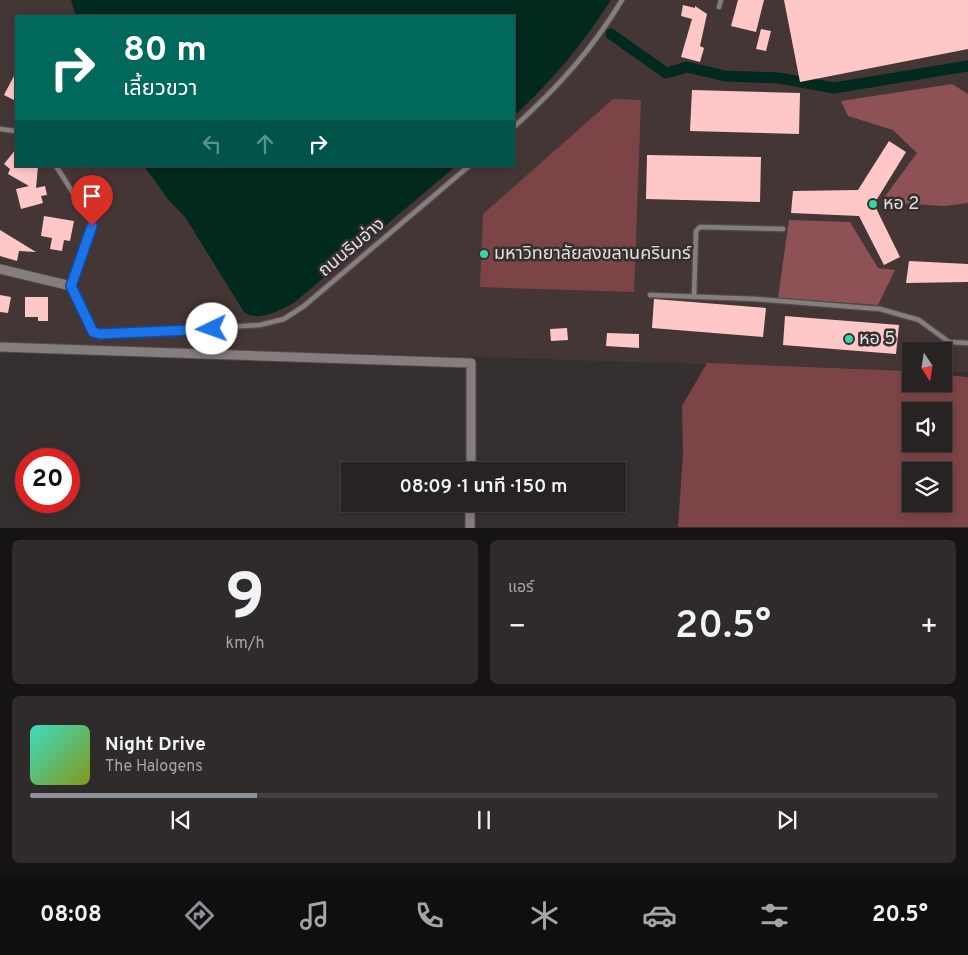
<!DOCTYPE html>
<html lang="th">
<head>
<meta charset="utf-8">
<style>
  :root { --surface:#282323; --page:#302b2b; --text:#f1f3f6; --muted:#a5a4a6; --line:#444041; --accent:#8c9099 }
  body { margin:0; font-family:Overpass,"Noto Sans Thai",sans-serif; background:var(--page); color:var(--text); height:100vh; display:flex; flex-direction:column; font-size:19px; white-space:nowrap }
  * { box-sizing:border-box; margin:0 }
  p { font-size:16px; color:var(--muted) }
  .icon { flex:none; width:28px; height:28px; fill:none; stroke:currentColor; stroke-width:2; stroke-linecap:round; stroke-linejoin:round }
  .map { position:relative; height:528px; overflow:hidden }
  .drawer { display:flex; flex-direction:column; gap:12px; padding:12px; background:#161313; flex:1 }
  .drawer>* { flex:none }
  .guide { position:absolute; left:15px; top:15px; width:500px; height:152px; border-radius:0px; box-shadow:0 2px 8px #0003,0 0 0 1px var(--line); background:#00695c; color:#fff; overflow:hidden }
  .needle { width:32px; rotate:168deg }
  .controls { position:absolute; left:902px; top:342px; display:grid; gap:10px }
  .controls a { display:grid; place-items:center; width:50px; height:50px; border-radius:0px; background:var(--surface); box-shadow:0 2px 8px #0003,0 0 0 1px var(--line); font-size:25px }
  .speed { position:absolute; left:15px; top:448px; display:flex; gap:10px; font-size:25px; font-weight:700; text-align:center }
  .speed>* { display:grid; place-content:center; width:65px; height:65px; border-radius:50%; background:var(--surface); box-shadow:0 2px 8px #0003,0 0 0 1px var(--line); line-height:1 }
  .speed .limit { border:8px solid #d22; background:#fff; color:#111 }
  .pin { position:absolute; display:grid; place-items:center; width:42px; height:42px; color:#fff; margin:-51px -21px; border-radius:50% 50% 50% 0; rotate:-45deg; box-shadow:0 0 5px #0007 }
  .pin .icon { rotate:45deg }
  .me { position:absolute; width:55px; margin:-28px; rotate:267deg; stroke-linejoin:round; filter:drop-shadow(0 0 4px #0008) }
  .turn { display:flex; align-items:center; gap:18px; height:105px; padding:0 25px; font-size:22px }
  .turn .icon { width:65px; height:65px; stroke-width:2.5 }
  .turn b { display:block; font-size:35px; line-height:42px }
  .lanes { display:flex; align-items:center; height:48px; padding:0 25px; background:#0003; justify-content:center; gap:25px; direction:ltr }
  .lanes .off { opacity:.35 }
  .big { font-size:38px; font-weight:600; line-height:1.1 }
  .drawer .card { flex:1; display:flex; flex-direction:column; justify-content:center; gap:8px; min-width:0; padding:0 18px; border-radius:8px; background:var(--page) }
  .drawer .dial { align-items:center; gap:0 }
  .dial b { font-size:65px; line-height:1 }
  .song { display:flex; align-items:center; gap:15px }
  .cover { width:60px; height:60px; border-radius:8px; background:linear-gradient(135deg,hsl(170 70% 55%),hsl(70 70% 35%)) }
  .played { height:5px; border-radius:2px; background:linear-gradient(90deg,var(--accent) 25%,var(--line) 25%) }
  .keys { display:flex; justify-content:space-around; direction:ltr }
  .heat { display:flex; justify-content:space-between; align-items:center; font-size:28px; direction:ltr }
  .drawer .tiles { flex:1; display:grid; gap:12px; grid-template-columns:1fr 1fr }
  .card:last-child { grid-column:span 2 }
  .trip { position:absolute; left:341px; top:462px; width:285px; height:50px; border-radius:0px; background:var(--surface); box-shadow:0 2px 8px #0003,0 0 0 1px var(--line); font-weight:600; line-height:50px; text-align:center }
  .menu { display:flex; height:80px; justify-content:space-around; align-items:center; background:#100e0e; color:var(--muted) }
  .menu .icon { width:35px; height:35px }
  .menu .selected { color:var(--accent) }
  .menu b { font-size:22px; color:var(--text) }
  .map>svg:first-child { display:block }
</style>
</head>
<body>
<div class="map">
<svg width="968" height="528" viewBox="0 0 968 528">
  <rect width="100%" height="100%" fill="#362f2f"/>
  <!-- built -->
  <path fill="#453636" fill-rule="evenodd" d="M0,0h968v372l-24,-1v-20h-33v19l-911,-27zM16,16h498v150h-498z"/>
  <!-- green -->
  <path fill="#7d4447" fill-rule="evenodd" d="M613,99l28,1 -7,192 -154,-5 3,-73z
    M707,363l204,8v13h33v-9l24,2v150h-290l5,-73 -1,-48zM911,411h33v33h-33zM911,471h33v33h-33z"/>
  <!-- forest -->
  <path fill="#8e5256" d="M952,84l16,10v109l-24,3 -63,-4 36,-49 -24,-23 -45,-14 -7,-15z
    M789,220l61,2 28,46 17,2 -17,35 -100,-7z"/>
  <!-- water -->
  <path fill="#02291d" d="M71,0h540c-28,44 -59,81 -97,116v-100h-438z
    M144,166h312l-161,136c-14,8 -37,21 -51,10l-59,-95 -17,-18z"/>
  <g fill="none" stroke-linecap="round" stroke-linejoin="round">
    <!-- canal -->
    <path stroke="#02291d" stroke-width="11" d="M611,34l55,39 21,-6 38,9 54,2 55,10 134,-22"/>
  </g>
  <!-- building -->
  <path fill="#ffc7c8" d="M738,0h26l-8,32 -25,-6z
    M784,0h184v49l-168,33z
    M683,5l12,3v-2l12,8 -7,32 4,2 -4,14 -19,-5 11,-38 -11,-3z
    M761,29l10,2 -5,20 -10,-2z
    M16,72v29l-12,-6z
    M692,90l108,3 -1,41 -109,-3z
    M889,141l17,11 -32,52 26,53 -16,8 -25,-49 -68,-3 2,-22 65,-1z
    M16,149v17h22l-2,22 9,-2 2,9 -6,1 2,7 -22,6 -5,-20 13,-3 -21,-12 2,-5 -6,-5z
    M647,155l114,2 -1,45 -114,-3z
    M44,216l30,5 -4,20 -6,-1 -2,11 -12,-2 2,-11 -11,-2z
    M0,230l36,22 -17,-1 -2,10 -17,-5z
    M909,261l59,3v18l-62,1z
    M0,295l11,2 -3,16 -8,-1z
    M25,297h23v24h-10v-4h-13z
    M654,299l112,9 -3,29 -111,-9z
    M785,316l114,9 -3,29 -113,-9z
    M567,328l1,12 -17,1 -1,-12z
    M607,333l32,1v14l-33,-2z"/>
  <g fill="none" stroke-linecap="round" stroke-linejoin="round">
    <defs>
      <path id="service" d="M719,7l2,-7
        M514,127c44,-40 77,-76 108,-127
        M0,129l16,2
        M56,166l36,57 -21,63 21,45 8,3 160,-9 24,-6 20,-13 165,-140
        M650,295l106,4 124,10 39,11 30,22 19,1
        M694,297l2,-66 4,-4 83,2"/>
      <path id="minor" d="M0,269l71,17
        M0,347l471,16v108
        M470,528v-24"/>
    </defs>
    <!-- service casing -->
    <use href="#service" stroke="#514b4b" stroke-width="7"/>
    <!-- minor casing -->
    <use href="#minor" stroke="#514b4b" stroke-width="11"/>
    <!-- service -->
    <use href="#service" stroke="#867d7d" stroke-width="4.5"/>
    <!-- minor -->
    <use href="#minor" stroke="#867d7d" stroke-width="9"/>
  </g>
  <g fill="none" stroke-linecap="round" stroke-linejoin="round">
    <defs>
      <path id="route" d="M92,226l-21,60 22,46 7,2 112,-5"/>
    </defs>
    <!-- route casing -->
    <use href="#route" stroke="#114b97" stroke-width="12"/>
    <!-- route -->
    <use href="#route" stroke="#1a73e8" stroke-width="9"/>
  </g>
  <!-- markers -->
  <g fill="#36d4a7" stroke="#362f2f" stroke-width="2">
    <circle cx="873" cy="204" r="5"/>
    <circle cx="484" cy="254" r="5"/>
    <circle cx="849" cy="339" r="5"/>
  </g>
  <g text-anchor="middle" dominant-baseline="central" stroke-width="5" stroke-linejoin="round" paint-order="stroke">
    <!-- poi labels -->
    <g font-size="18" fill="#e4dfdf" stroke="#362f2f" text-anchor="start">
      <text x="883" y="204">หอ 2</text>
      <text x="494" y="254">มหาวิทยาลัยสงขลานครินทร์</text>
      <text x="859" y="339">หอ 5</text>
    </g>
    <!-- street labels -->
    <g font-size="18" fill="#e4dfdf" stroke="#362f2f">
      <text transform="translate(352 248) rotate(-40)">ถนนริมอ่าง</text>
    </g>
  </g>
</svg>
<div class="controls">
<a><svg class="needle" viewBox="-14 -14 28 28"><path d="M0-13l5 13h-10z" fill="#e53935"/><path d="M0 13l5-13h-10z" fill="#a5a4a6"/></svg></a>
<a><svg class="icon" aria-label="sound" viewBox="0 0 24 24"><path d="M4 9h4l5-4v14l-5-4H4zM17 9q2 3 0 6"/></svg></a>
<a><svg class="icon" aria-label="layers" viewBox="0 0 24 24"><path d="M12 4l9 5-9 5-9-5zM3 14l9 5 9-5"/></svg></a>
</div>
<div class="speed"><div class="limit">20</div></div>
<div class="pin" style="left:92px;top:226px;background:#d93025"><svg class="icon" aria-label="arrive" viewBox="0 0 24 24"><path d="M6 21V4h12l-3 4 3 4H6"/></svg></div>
<svg class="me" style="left:212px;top:329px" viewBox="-20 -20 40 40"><circle r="19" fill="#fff"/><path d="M0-13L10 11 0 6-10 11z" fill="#1a73e8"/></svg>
<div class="trip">08:09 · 1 นาที · 150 m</div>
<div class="guide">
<div class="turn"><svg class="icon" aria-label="right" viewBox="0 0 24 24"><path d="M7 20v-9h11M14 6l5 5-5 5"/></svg><div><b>80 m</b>เลี้ยวขวา</div></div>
<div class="lanes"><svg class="icon off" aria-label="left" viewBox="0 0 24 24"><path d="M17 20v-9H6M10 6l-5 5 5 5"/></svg><svg class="icon off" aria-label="ahead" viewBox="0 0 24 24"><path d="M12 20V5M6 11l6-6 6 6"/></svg><svg class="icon" aria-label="right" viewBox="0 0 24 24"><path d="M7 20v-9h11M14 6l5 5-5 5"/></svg></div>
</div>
</div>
<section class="drawer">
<div class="tiles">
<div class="card dial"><b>9</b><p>km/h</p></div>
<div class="card"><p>แอร์</p>
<div class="heat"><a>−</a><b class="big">20.5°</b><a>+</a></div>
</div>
<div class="card">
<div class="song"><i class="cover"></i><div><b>Night Drive</b><p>The Halogens</p></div></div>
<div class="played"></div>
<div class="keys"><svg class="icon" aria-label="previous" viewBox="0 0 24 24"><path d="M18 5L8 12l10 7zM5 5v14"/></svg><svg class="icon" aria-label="pause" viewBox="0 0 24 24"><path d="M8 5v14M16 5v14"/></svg><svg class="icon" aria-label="next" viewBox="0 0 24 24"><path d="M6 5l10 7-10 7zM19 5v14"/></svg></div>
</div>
</div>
</section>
<nav class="menu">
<b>08:08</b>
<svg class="icon selected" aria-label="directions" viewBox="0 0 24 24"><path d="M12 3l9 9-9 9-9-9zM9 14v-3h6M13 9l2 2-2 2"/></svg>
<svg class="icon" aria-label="music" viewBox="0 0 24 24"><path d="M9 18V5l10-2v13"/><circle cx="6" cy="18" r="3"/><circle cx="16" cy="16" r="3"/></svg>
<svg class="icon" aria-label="phone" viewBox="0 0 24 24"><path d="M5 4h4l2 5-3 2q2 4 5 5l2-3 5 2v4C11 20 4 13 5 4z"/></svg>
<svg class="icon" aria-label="climate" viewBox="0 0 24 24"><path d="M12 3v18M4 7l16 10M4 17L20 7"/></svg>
<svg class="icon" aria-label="car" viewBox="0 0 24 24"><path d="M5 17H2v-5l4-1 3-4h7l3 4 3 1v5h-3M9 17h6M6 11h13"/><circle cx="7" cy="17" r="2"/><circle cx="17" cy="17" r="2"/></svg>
<svg class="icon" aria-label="filters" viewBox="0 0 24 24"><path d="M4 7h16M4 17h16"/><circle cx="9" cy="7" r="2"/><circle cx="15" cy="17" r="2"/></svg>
<b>20.5°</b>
</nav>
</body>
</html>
